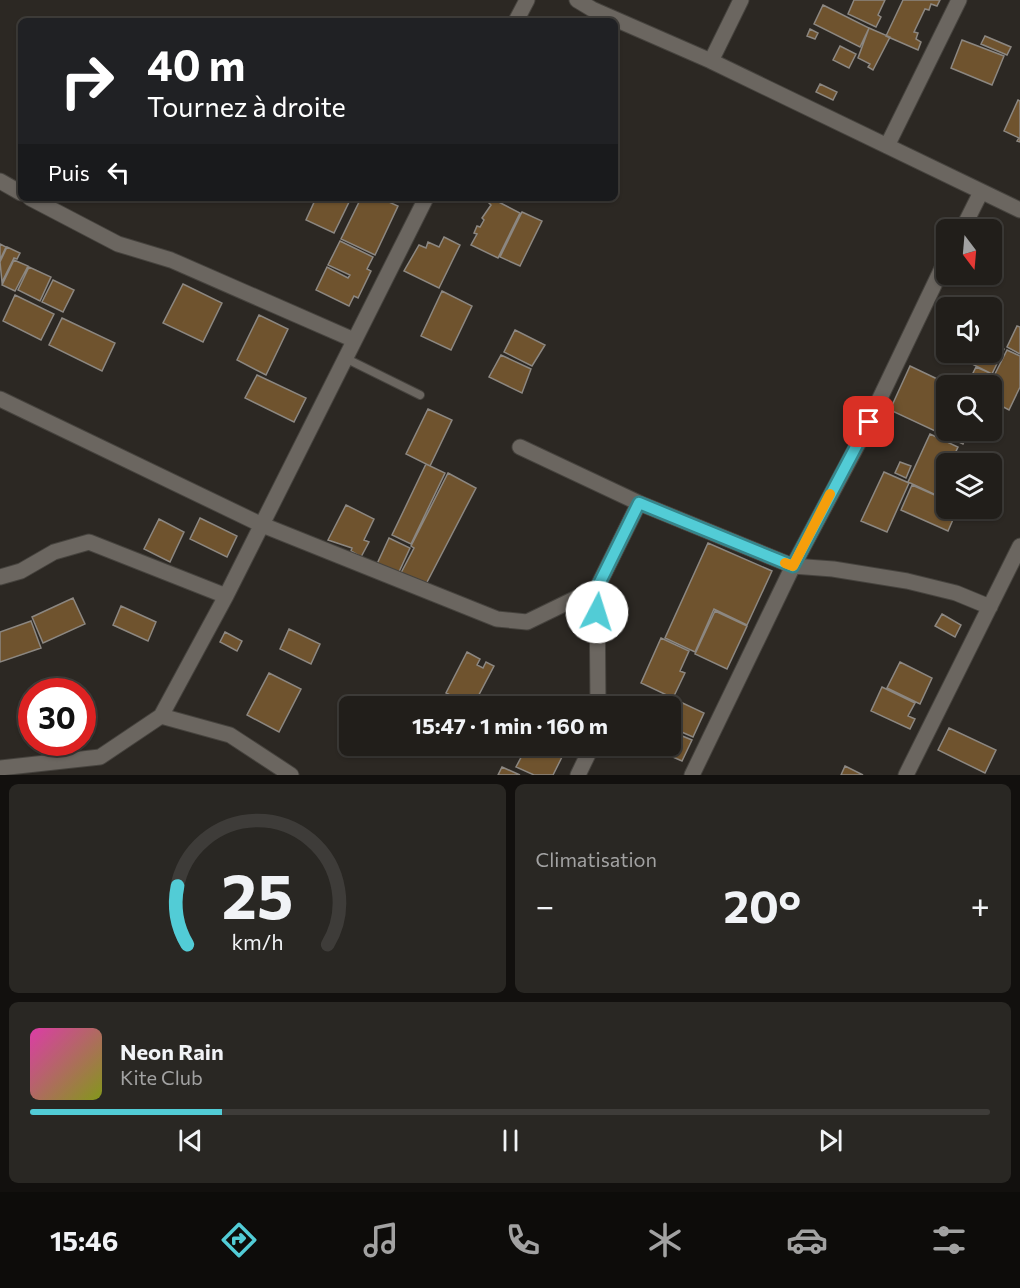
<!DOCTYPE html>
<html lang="fr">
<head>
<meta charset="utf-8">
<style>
  :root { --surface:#211e1a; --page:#292723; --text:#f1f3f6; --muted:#a2a2a2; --line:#3e3c39; --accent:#52ccd6 }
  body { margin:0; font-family:Commissioner,sans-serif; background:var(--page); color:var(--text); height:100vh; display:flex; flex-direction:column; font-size:22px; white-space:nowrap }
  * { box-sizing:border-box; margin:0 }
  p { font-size:20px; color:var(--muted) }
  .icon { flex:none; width:33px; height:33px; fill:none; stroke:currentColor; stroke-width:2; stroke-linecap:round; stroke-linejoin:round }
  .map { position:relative; height:775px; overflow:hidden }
  .side { display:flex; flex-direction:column; gap:9px; padding:9px; background:#12100e; flex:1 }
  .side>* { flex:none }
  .top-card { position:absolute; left:18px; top:18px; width:600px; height:183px; border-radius:9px; box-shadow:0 2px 4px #0004,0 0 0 2px var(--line); background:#202124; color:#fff; overflow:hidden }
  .needle { width:39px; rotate:164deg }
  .fabs { position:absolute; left:936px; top:219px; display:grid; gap:12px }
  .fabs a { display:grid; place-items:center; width:66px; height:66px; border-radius:9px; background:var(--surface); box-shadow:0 2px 4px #0004,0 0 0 2px var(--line); font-size:30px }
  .speed { position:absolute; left:18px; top:678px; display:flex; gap:12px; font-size:30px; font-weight:700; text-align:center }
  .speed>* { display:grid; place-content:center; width:78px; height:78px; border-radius:50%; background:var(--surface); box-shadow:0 2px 4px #0004,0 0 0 2px var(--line); line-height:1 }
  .speed .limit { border:9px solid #d22; background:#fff; color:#111 }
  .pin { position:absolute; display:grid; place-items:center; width:51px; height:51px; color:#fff; margin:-26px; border-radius:12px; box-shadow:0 3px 9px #0006 }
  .me { position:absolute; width:66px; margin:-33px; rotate:5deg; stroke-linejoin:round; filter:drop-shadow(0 0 4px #0008) }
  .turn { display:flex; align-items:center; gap:21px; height:126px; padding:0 30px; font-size:27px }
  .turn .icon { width:78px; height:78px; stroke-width:2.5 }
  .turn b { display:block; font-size:42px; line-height:51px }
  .then { display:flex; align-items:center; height:57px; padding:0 30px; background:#0003; gap:12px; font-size:22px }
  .big { font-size:45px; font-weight:700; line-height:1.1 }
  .side .widget { flex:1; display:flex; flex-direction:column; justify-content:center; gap:9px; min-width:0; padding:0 21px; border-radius:9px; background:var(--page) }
  .side .dial { align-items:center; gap:0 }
  .dial svg { height:156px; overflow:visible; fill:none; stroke:var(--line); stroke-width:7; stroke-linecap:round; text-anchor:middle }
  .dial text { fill:var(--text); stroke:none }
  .song { display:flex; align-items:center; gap:18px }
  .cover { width:72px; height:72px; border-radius:9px; background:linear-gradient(135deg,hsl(320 70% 55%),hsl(70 70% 35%)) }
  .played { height:6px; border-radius:3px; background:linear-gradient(90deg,var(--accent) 20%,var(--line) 20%) }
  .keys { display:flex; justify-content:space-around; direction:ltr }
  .heat { display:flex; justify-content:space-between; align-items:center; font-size:33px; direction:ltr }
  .side .tiles { flex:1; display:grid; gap:9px; grid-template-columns:1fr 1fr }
  .widget:last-child { grid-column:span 2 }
  .trip { position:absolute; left:339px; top:696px; width:342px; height:60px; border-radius:9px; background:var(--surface); box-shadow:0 2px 4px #0004,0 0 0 2px var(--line); font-weight:700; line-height:60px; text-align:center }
  .menu { display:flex; height:96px; justify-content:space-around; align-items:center; background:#0d0c0a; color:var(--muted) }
  .menu .icon { width:42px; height:42px }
  .menu .selected { color:var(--accent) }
  .menu b { font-size:27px; color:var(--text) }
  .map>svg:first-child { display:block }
</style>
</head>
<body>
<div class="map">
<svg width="1020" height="775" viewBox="0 0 1020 775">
  <rect width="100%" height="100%" fill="#2c2823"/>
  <!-- building -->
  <path fill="#6f532e" stroke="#8c8781" stroke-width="1.5" d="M854,0h31l-7,15 3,2 -5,10 -28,-13z
    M903,0h37l-3,6 -6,-2 -2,6 -4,-1 -11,23 4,1 -2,6 5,3 -3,8 -32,-14z
    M823,5l46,23 -9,19 -46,-23z
    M869,28l21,9 -17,33 -5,-3 2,-3 -12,-6z
    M810,29l8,4 -3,6 -8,-3z
    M985,36l26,11 -4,8 -26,-11z
    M962,40l42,16 -12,29 -41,-17z
    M840,46l16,8 -7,14 -16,-8z
    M820,84l17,8 -4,8 -17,-8z
    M1018,100l2,1v41l-3,-1 2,-3 -15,-7z
    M316,198h35l-17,35 -28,-13z
    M361,198h19l18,8 -23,49 -34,-16z
    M491,198l29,15 -22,45 -27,-13 6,-11 -3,-1 3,-7 3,1 4,-7 -2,-2 9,-13 -2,-2z
    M522,212l20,9 -22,45 -20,-9z
    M444,237l16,8 -21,43 -35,-17 15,-26 7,3 2,-6 11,5z
    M340,241l33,16 -6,12 4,2 -13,27 -4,-2 -5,10 -33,-16 11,-23 21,11 2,-3 -22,-10z
    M0,244l6,3 -6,13z
    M7,247l13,6 -3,6 -3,-1 -12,24 -2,-20z
    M14,260l14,6 -13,25 -13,-6z
    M29,267l22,10 -11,24 -22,-11z
    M53,280l21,10 -11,22 -21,-10z
    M183,284l39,19 -19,39 -40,-19z
    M442,291l30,15 -21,44 -30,-14z
    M15,295l39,19 -13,26 -38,-19z
    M259,315l29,14 -22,46 -29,-15z
    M62,318l53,25 -13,28 -53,-26z
    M1017,326l3,1v27l-13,-7z
    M515,330l30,15 -13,21 -28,-14z
    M992,343l12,6 -12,25 -26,-13 4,-9h22z
    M1007,350l13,6v31l-11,23 -17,-9v-14l3,-8 -2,-1z
    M501,355l30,14 -9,24 -33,-16z
    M910,366l42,20h-6v44h23l-6,14 -73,-34z
    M976,367l14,6 -2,6 4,2 -2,5 -35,-1 4,-11 11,5z
    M257,375l49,23 -12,24 -49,-24z
    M428,409l24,11 -22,46 -24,-12z
    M930,434l28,13 -8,17h-4v7l-10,24 -28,-13z
    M900,462l11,4 -5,12 -11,-5z
    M426,464l19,9 -34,71 -19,-9z
    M884,472l25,11 -22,49 -26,-11z
    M448,473l28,15 -51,98 -24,-13 13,-25 -3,-2z
    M946,479v19l-7,-3z
    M912,485l34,15v8h12l-10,23 -47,-21z
    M346,505l28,14 -10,21 5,2 -8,15 -10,-6 1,-3 -24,-8z
    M200,518l37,18 -10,21 -37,-18z
    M159,519l25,13 -14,30 -26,-13z
    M389,538l21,10 -12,26 -21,-10z
    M708,543l64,28 -25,54 -33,-16 -19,43 -30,-14z
    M73,598l12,26 -42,19 -11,-26z
    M121,606l35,16 -8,19 -35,-16z
    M715,611l32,15 -20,43 -32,-15z
    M942,614l19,11 -6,12 -20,-11z
    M31,621l10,27 -41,14v-30z
    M289,629l31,15 -9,20 -31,-15z
    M225,632l17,9 -5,10 -17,-9z
    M661,638l28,13 -9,20 5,2 -12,25 -32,-15z
    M467,652l13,7 -3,6 6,3 3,-6 8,4 -21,40 -27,-13z
    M900,662l32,16 -12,26 -33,-16z
    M269,673l32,16 -22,43 -32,-17z
    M882,687l33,16 -7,13 7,3 -5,10 -39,-18z
    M674,699l30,14 -11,24 -23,-10v-20z
    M949,728l47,22 -11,23 -47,-23z
    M670,731l22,9 -10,21 -32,-14 20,-1z
    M527,746h20l17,7 -11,22h-19l-18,-8z
    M845,766l18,9h-22z
    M502,767l18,8h-22z"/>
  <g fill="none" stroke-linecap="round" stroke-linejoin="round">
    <defs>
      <path id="service" d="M345,358l75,37"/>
      <path id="minor" d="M577,0l15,9 119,52 309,149
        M516,21l11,-21
        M711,61l30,-61
        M887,146l72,-146
        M0,181l21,12
        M30,198l88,46 53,16 183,80
        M962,230l19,-38
        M0,399l260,125 237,95 30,3 70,-34 42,-85
        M520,447l119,56 154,63 40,3 74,12 49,12 34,14
        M0,577l21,-6 33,-19 35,-10 137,54
        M597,588l1,118
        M161,716l69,19 61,40
        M0,768l100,-11 61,-41 65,-120 200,-398
        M578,775l14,-29
        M692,775l101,-209 66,-124 87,-182
        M906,775l114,-229"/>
    </defs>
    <!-- service casing -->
    <use href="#service" stroke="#46433e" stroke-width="10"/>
    <!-- minor casing -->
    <use href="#minor" stroke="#46433e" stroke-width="17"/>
    <!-- service -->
    <use href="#service" stroke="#6b6660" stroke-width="8"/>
    <!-- minor -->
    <use href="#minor" stroke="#6b6660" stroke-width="15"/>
  </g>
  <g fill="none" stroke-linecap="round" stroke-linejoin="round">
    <defs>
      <path id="route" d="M597,612v-24l42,-85 154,63 76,-144"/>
    </defs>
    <!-- route casing -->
    <use href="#route" stroke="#35858b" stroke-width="15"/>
    <!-- route -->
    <use href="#route" stroke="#52ccd6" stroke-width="10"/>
    <!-- slow -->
    <path stroke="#f59e0b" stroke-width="10" d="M785,563l8,3 37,-72"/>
  </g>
</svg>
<div class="fabs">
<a><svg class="needle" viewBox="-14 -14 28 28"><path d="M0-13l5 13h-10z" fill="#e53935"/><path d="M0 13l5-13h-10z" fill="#a2a2a2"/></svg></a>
<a><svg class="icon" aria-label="sound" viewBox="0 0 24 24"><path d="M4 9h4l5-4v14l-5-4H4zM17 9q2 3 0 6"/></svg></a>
<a><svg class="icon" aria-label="search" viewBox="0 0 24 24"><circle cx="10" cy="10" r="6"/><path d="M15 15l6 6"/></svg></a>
<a><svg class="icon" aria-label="layers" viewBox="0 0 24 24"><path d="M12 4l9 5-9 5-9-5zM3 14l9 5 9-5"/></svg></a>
</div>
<div class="speed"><div class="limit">30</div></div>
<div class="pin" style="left:869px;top:422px;background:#d93025"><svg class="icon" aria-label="arrive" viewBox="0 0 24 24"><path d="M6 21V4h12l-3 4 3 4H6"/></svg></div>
<svg class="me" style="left:597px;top:612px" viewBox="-20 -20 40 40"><circle r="19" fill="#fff"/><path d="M0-13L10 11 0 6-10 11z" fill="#52ccd6"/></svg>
<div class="trip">15:47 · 1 min · 160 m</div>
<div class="top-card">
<div class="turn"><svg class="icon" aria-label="right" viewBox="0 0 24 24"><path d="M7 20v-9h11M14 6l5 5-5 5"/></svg><div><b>40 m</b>Tournez à droite</div></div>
<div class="then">Puis<svg class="icon" aria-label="left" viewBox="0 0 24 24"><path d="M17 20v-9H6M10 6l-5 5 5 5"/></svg></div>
</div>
</div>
<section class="side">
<div class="tiles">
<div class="widget dial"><svg viewBox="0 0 100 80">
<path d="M14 69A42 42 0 1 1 86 69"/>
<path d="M14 69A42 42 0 0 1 9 39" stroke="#52ccd6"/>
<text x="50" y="56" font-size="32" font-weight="700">25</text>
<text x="50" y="72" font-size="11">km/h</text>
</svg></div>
<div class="widget"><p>Climatisation</p>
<div class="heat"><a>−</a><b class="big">20°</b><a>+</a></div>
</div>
<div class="widget">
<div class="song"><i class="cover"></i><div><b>Neon Rain</b><p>Kite Club</p></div></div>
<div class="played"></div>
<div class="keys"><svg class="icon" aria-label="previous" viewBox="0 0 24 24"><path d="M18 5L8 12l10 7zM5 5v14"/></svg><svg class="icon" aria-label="pause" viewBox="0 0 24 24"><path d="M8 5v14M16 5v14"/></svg><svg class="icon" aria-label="next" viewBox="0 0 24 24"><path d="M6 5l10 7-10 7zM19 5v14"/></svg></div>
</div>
</div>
</section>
<nav class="menu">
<b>15:46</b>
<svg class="icon selected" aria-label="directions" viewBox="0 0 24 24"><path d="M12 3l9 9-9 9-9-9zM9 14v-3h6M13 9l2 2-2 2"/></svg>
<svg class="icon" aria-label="music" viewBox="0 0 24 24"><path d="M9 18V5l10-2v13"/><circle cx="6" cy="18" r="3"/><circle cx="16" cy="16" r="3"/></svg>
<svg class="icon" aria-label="phone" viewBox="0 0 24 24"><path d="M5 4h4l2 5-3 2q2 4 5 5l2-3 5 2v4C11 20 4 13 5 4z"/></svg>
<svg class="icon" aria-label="climate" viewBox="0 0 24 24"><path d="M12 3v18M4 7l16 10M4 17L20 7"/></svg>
<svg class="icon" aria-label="car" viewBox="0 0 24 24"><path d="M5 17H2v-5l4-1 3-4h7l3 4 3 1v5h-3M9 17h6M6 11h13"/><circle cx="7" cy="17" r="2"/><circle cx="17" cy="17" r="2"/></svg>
<svg class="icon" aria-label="filters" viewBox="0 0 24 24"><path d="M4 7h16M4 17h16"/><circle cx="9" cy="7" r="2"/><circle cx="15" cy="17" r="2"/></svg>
</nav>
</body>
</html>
